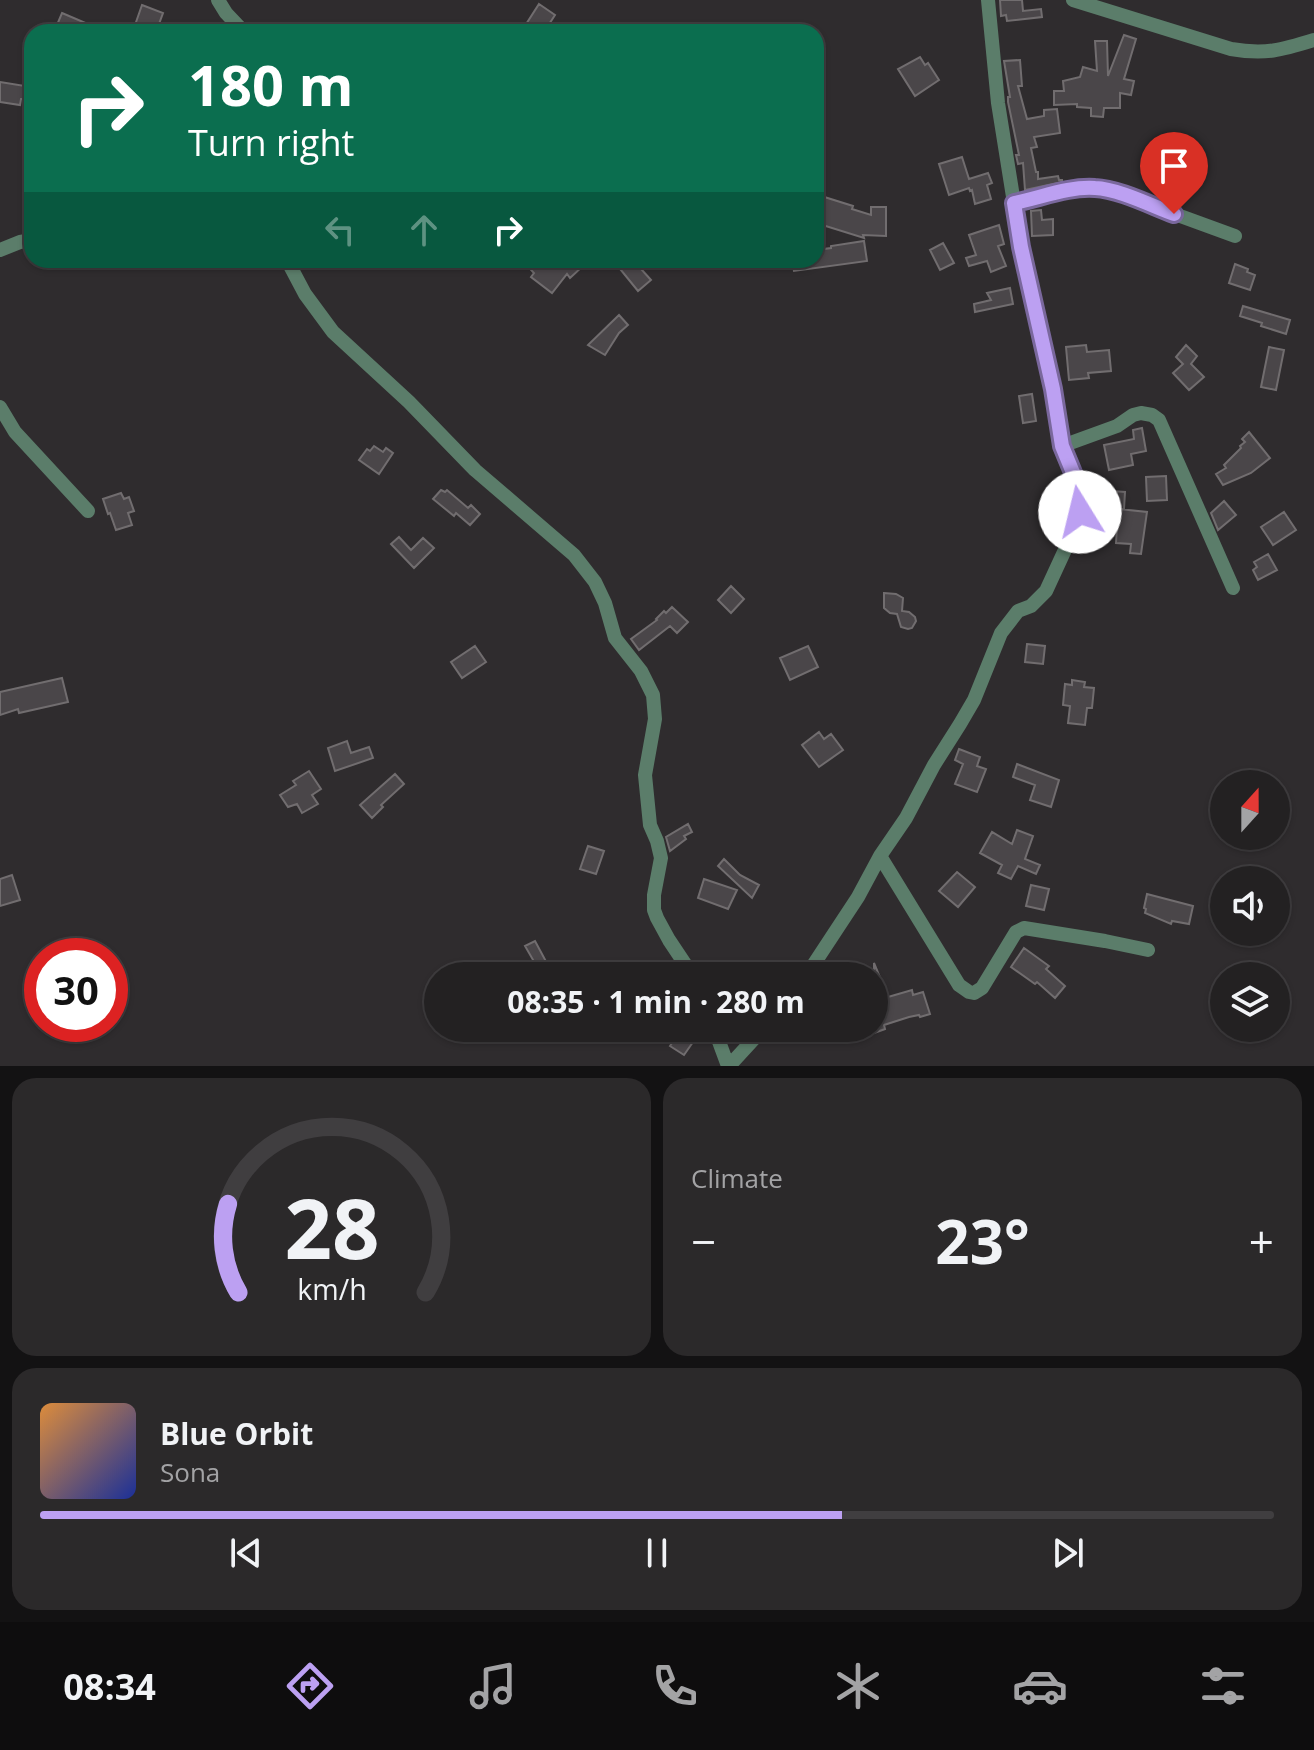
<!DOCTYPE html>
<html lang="en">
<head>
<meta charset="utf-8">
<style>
  :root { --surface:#232122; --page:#2b292a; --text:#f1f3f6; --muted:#a3a3a5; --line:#403e40; --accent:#bca0f2 }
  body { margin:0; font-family:"Open Sans",sans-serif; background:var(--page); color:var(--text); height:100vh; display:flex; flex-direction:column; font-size:30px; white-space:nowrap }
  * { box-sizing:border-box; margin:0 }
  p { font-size:26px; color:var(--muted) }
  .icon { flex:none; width:44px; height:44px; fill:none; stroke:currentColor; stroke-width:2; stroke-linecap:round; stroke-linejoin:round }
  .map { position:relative; height:1066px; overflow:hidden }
  .details { display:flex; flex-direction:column; gap:12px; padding:12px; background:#131213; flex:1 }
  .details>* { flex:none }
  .hud { position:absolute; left:24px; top:24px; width:800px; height:244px; border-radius:24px; box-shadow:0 2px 6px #0004,0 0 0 2px var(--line); background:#0b6e4f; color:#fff; overflow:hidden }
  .needle { width:52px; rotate:21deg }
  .controls { position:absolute; left:1210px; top:770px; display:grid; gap:16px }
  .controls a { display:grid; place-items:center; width:80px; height:80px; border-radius:50%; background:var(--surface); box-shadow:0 2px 6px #0004,0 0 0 2px var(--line); font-size:40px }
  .speed { position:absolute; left:24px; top:938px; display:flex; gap:16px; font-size:40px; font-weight:700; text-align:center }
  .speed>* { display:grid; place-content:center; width:104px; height:104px; border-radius:50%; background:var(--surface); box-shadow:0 2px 6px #0004,0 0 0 2px var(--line); line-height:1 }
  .speed .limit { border:12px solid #d22; background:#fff; color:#111 }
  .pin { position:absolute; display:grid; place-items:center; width:68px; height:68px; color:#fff; margin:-82px -34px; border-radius:50% 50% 50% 0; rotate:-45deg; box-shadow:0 0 8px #0007 }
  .pin .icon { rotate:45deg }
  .me { position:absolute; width:88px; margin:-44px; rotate:351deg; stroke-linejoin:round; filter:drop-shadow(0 0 6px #0008) }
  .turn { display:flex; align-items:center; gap:28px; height:168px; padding:0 32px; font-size:36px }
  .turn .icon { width:104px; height:104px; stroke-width:2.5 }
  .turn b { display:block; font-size:56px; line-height:68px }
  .lanes { display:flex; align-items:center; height:76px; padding:0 32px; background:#0003; justify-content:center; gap:40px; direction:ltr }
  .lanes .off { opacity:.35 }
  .big { font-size:60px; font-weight:700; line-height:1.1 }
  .details .card { flex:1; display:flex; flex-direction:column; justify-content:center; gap:12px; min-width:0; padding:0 28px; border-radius:24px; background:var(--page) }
  .details .dial { align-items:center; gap:0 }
  .dial svg { height:208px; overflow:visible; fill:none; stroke:var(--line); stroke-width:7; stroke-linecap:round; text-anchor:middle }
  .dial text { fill:var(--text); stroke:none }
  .song { display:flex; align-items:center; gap:24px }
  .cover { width:96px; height:96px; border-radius:12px; background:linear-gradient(135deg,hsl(30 70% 55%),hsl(230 70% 35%)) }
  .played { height:8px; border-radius:4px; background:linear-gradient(90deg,var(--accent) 65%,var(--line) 65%) }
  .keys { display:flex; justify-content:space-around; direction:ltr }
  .heat { display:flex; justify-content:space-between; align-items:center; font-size:44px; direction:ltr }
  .details .tiles { flex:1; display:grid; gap:12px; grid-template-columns:1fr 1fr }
  .card:last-child { grid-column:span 2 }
  .trip { position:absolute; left:424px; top:962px; width:464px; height:80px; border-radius:40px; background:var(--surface); box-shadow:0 2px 6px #0004,0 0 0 2px var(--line); font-weight:700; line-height:80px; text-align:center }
  .tabs { display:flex; height:128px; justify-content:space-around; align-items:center; background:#0e0d0e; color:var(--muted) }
  .tabs .icon { width:56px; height:56px }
  .tabs .active { color:var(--accent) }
  .tabs b { font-size:36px; color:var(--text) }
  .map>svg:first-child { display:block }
</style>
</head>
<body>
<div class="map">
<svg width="1314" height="1066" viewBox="0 0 1314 1066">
  <rect width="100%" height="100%" fill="#2f2c2e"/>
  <!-- building -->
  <path fill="#4a4649" stroke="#716d6f" stroke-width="2" d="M1000,0h22l1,11 18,-2 1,8 -35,4 -1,-6 -5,1z
    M539,4l16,11 -11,17h-16l-5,-3z
    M142,5l21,8 -7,19 -21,-7z
    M62,13l26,11 -3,8h-31z
    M1124,35l12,4 -12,40 10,2 -3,14 -11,-2v15h-16l-1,9 -12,-1v-8l-14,-1v-3l-23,1v-14h10l-1,-10 17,-4 3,-10 14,4 -2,-30h12l1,35z
    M920,57l5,8 3,-2 11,17 -24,16 -17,-27z
    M1020,60l2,26h-4l9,33 17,-3v-6l13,-1 3,24 -26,4 3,10 -6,1 5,24h2v7l20,-3 1,4h3v2l-37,8 -2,-27 -5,1 -2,-9h3l-11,-53v-5h2l-6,-36z
    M0,82l25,4 -2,13h-2l-1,6 -20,-3z
    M962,157l7,22 19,-6 4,10 -5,2 4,14 -16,5 -3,-14 -2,1 -1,-3 -20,7 -10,-31z
    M818,195l35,11 -1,3 19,6v-8h15v29l-23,-1 1,3 -48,-15v-20z
    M1041,210l1,10 11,-1v16l-21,1 -1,-25z
    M999,225l5,19 -6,2 8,20 -15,6 -4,-11 -18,5 -3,-8 10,-3 -7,-20z
    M864,241l3,20 -73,10 -2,-11h24v-10l15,-2v-2z
    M943,243l11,20 -14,7 -10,-20z
    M522,260h56l5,6 -13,12 -3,-4 -15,19 -21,-16 3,-4z
    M622,260h11l18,20 -13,11 -22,-27z
    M1235,264l13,5 -1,3 8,3 -5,15 -21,-7z
    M1010,288l3,16 -38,8 -1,-8 17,-4 -4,-7z
    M1243,306l47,14 -4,14 -25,-8 1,-3 -22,-7z
    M619,315l9,10 -9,8 -14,22 -17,-10z
    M1086,345l1,7 22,-2 2,21 -23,2 1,5 -20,2 -3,-33z
    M1186,345l11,11 -6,8 13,13 -15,13 -16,-17 10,-9 -7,-7z
    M1269,347l15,3 -8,40 -15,-3z
    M1032,394l4,27 -13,2 -4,-27z
    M1142,428l4,23 -15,3 2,11 -24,5 -5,-25 30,-6 -1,-9z
    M1249,432l21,26 -19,15 -28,12 -7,-11 10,-6 -2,-3 17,-17 -1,-2 5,-4 -3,-3z
    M374,446l9,6 3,-4 7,5 -14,21 -20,-14 8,-11 3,2z
    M1166,476l1,24 -20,1 -1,-24z
    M441,490l4,2 2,-2 21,18 3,-3 9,9 -10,11 -14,-12 -2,3 -21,-17z
    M1096,490l29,2 -1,17h-5l28,3 -6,42 -11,-1 1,-9 -15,-1 2,-34h-22z
    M121,493l3,6 5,-2 5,14 -6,2 4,12 -16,5 -6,-17 -2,1 -5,-15z
    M1224,501l12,14 -18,15 -7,-17z
    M1284,512l12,18 -23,15 -12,-18z
    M399,537l12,13 12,-12 11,10 -20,20 -23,-24z
    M1268,554l9,16 -19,10 -5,-10 4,-3 -3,-5z
    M731,586l13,13 -13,14 -13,-13z
    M884,593l12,1 7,4 -1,13 7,1 6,5 1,4 -4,7 -4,1 -7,-2 -4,-13 -7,-1 -6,-5z
    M672,607l16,15 -11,11 -7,-7 -31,24 -8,-11 26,-19 -1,-1 8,-8 2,2z
    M1027,644l18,2 -2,18 -18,-2z
    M475,646l11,16 -24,16 -11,-16z
    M808,646l10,21 -28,13 -10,-22z
    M62,678l6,24 -49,11 -1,-4 -18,6v-23z
    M1072,680l13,2 -1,5 10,1 -2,20h-5l-2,17 -17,-2 2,-17 -7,-1 2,-21 7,1z
    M819,732l5,7 7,-5 12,16 -24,17 -17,-22z
    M347,741l4,12 18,-6 4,11 -38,13 -7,-23z
    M959,749l21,8 -3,9 9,3 -9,23 -22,-8 8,-20 -8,-4z
    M1017,764l42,16 -8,27 -21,-7 5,-15 -22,-8z
    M309,771l12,18 -9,6 6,9 -16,9 -5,-9 -9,3 -8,-12 16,-10 -3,-4z
    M395,774l9,10 -23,21 2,2 -11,11 -12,-13z
    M688,824l4,8 -8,4 2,3 -16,12 -4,-14z
    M1017,830l16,6 -8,23 15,6 -4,9 -18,-8 -7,13 -13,-6 4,-8 -22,-12 12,-21 20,12z
    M588,846l16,5 -8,23 -16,-5z
    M724,859l16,16 19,10 -7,13 -34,-32z
    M957,872l18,15 -17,20 -19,-16z
    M12,875l8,25 -20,6v-27z
    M704,879l33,11 -9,19 -30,-11z
    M1031,885l18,4 -5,21 -18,-4z
    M1147,894l46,12 -4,18 -17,-3 -1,3 -26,-11 1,-4 -2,-1z
    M535,941l14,26 -9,5 -15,-26z
    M1024,948l25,18 -3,3 19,17 -10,12 -18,-16 -2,2 -24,-17z
    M874,963l14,34 24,-7 1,5 10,-3 7,22 -10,3 -1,-2 -10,2 -25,8 1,4 -11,4v-30l5,11 4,-2 -9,-23z
    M656,1028h15l22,14 -9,13 -14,-9 2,-3z"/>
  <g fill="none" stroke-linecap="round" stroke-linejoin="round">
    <!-- minor -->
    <path stroke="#5b7d6a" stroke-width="14" d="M218,0l8,13 18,19
      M1073,0l158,49c34,6 51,1 83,-9
      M1014,203c31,-6 63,-18 95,-13l126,46
      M0,250l20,-8 12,-2
      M287,260l18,34 28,38 76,70 66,68 99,85 21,27 10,21 10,35 26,33 12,24 2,24 -10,56 5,50 7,16 4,17 -7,37v15l3,8 12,22 24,36
      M0,407l15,25 73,79
      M1062,446l55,-20 16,-11 8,-2 11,2 7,5 74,168
      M880,856l79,129 10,7 5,1 8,-5 34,-56 8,-4 81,13 43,9
      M806,976l52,-79 22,-41 26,-38 28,-53 26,-41 14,-24 27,-67 17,-22 13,-5 15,-15 24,-52 10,-27 1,-20 -19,-46 -9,-57 -32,-142 -23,-144 -10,-103
      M714,1028l14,38
      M729,1066l35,-38"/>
  </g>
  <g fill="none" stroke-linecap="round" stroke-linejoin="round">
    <defs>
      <path id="route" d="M1080,512l1,-20 -19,-46 -9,-57 -32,-142 -7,-44c26,-5 55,-17 81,-15 24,1 57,18 79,26"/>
    </defs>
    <!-- route casing -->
    <use href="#route" stroke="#7a689d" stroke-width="20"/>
    <!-- route -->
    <use href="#route" stroke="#bca0f2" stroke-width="14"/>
  </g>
</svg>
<div class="controls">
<a><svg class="needle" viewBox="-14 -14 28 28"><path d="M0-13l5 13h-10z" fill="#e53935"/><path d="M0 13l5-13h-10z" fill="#a3a3a5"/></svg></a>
<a><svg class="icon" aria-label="sound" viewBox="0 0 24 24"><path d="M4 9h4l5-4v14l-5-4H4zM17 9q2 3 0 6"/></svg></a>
<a><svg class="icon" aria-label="layers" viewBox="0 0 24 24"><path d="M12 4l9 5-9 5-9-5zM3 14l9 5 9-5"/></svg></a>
</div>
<div class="speed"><div class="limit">30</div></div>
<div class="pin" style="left:1174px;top:214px;background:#d93025"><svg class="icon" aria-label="arrive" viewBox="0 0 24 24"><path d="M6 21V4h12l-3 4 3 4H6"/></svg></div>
<svg class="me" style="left:1080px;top:512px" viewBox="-20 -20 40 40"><circle r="19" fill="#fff"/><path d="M0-13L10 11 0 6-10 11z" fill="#bca0f2"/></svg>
<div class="trip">08:35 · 1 min · 280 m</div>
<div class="hud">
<div class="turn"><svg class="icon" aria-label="right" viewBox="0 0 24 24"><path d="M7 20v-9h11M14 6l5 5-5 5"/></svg><div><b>180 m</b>Turn right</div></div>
<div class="lanes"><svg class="icon off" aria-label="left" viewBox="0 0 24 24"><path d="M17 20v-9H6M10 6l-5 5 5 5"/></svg><svg class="icon off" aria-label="ahead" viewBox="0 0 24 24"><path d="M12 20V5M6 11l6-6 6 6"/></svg><svg class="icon" aria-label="right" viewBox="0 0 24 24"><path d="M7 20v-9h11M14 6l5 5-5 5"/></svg></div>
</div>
</div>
<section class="details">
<div class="tiles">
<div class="card dial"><svg viewBox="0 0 100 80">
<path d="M14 69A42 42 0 1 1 86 69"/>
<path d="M14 69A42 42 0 0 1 10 35" stroke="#bca0f2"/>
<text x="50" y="56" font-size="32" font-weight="700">28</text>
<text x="50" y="72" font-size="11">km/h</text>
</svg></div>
<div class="card"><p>Climate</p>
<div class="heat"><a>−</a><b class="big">23°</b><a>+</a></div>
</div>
<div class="card">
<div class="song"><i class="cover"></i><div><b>Blue Orbit</b><p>Sona</p></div></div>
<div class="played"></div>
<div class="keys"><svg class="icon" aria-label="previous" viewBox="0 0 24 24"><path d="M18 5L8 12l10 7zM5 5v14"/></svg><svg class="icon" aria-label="pause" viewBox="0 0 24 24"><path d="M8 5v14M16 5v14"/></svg><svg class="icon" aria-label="next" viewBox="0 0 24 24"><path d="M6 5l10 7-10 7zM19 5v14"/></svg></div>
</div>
</div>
</section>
<nav class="tabs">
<b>08:34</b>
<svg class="icon active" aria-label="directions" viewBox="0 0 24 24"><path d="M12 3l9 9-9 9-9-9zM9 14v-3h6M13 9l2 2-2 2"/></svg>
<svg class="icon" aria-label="music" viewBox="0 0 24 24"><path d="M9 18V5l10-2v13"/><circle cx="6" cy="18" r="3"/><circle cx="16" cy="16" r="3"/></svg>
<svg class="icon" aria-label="phone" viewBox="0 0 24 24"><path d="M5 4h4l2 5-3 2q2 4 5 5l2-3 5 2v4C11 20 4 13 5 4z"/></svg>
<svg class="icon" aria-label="climate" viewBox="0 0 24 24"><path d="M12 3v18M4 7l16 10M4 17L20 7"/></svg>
<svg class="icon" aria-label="car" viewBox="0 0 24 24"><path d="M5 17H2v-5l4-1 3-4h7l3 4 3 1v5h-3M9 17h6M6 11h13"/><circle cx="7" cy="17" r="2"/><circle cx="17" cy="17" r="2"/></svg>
<svg class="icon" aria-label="filters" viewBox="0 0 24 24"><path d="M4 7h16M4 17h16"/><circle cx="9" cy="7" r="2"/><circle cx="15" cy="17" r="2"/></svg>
</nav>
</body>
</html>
